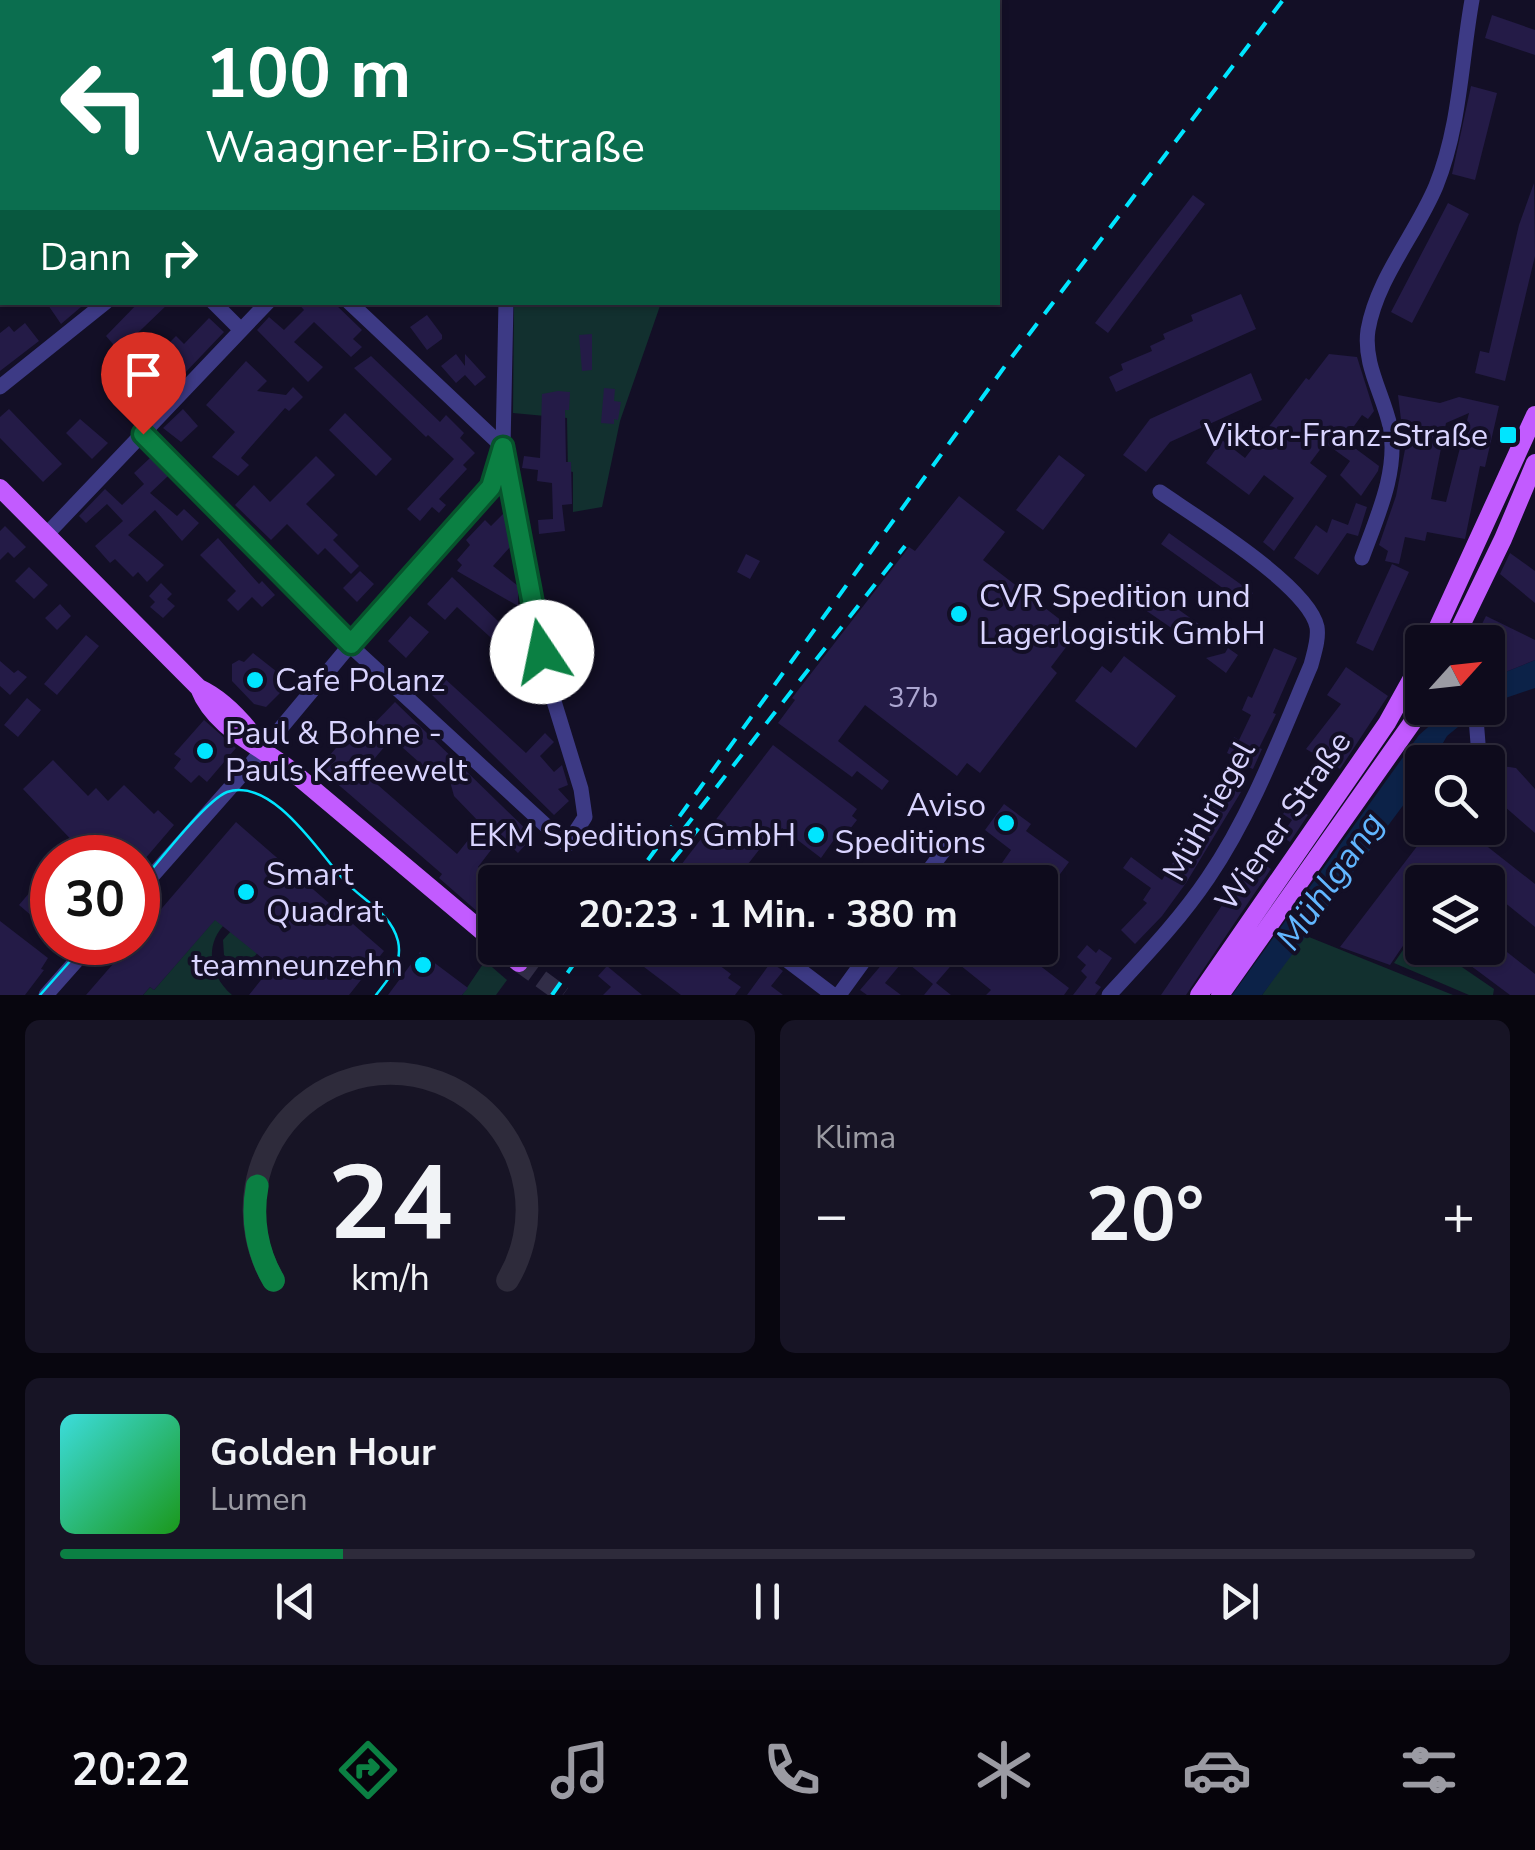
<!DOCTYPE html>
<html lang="de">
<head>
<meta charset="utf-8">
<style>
  :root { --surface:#0e0b1c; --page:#171425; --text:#f1f3f6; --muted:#9b9ba3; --line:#2e2b3b; --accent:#0b8043 }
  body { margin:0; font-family:"Nunito Sans",sans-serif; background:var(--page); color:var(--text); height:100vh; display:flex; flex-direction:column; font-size:38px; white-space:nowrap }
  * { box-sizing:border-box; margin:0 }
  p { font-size:32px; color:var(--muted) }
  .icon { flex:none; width:55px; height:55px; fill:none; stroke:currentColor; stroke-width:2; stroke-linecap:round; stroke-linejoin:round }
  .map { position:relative; height:995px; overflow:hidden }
  .panel { display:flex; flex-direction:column; gap:25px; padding:25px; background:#08060f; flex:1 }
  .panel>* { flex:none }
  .guide { position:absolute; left:0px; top:0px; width:1000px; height:305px; box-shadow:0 2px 8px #0004,0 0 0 2px var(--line); background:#0b6e4f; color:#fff; overflow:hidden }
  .needle { width:65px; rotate:63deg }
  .tools { position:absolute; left:1405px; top:625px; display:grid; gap:20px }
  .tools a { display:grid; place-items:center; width:100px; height:100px; border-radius:10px; background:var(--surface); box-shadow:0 2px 8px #0004,0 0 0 2px var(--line); font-size:50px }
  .speed { position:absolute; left:30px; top:835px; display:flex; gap:20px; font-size:50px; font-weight:700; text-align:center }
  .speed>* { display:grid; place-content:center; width:130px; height:130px; border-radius:50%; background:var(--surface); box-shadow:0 2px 8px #0004,0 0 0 2px var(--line); line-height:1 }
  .speed .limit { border:15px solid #d22; background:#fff; color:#111 }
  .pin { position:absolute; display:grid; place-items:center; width:85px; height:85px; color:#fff; margin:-102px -42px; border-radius:50% 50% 50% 0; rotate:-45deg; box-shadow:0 0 10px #0007 }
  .pin .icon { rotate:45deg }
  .me { position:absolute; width:110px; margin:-55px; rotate:349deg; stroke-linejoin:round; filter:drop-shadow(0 0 8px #0008) }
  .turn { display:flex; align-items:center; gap:35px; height:210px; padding:0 40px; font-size:45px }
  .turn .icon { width:130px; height:130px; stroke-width:2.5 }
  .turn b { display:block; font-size:70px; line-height:85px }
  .then { display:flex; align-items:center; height:95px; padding:0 40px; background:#0003; gap:20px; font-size:38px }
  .big { font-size:75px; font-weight:700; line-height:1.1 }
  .panel .card { flex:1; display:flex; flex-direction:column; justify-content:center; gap:15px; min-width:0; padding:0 35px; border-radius:15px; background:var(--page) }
  .panel .dial { align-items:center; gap:0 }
  .dial svg { height:260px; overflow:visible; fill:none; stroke:var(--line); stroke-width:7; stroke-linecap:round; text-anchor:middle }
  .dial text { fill:var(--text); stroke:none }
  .song { display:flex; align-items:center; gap:30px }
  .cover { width:120px; height:120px; border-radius:15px; background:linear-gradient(135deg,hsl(180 70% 55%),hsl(120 70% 35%)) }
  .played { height:10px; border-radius:5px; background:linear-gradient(90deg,var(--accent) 20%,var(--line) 20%) }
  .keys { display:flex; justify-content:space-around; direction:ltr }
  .heat { display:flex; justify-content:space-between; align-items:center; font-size:55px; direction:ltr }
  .panel .tiles { flex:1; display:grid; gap:25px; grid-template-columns:1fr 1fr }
  .card:last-child { grid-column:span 2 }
  .trip { position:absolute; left:478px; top:865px; width:580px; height:100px; border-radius:10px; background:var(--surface); box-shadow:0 2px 8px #0004,0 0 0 2px var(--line); font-weight:700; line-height:100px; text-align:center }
  .tab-bar { display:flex; height:160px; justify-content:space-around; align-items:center; background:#06040b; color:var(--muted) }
  .tab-bar .icon { width:70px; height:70px }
  .tab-bar .current { color:var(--accent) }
  .tab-bar b { font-size:45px; color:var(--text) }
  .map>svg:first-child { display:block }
</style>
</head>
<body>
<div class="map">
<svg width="1535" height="995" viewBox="0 0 1535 995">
  <rect width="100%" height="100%" fill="#130f26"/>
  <!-- green -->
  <path fill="#12302f" d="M514,303h147l-41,118 -18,86 -29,5v-40l-5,-1 -1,-53 -54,-5z
    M236,895l66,86 -76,-58c-22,21 -17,52 6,72h-89l7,-8 4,3z
    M231,931l28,20 -10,12 -13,2 -12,-10 -1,-15z
    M1414,934l8,6v8h12l60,41 -1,6h-24l-75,-32z
    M1304,935l149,60h-191z
    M485,961l22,19 -11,15h-34z"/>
  <!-- water -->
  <path fill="#0c2248" d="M1535,660v28l-47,16v-25z
    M1450,708h31l-34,28 -15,26h-10v18l-160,215h-30l187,-260z"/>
  <!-- building -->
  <path fill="#241b47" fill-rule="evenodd" d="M1492,15l43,15v25l-50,-17z
    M1471,86l26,7 -22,87 -23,-6z
    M1534,183l1,73 -30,125 -30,-8 5,-22 9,2 30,-128z
    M1193,195l12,9 -97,129 -13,-10z
    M1448,203l21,11 -57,109 -21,-11z
    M1241,294l15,35 -140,63 -7,-15 14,-7 -2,-6 31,-13 -2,-5 15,-7 -2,-5 30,-13 -2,-6z
    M46,302h32l3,5 -20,17z
    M139,302h31l-51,49 -13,-15z
    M297,302h36l29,28 -9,9 9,8 -11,10 -37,-35 -20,20 29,25 -15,15 -51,-52 12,-13 15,13 20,-20z
    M427,315l15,20v4l-15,11 -17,-23z
    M209,318l15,14 -41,43 -23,-23 16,-16 8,8z
    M25,323l14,18 -39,30v-38l9,-7 5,6z
    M592,334v36l-10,1 -3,-36z
    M456,354l9,12v-12l21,23 -11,9 -10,-11 -9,8 -15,-17z
    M1329,354l28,3 17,54 -6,8 -6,-4 -18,25 35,26 -1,5 -17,25 -21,-21 10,-14 -25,-18 -15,20 17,13 -53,75 -11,-9 31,-44 -30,-23 -15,20 -43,-32 16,-23 23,18 61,-80 3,2z
    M371,356l69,66 6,-7 18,18 -4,5 15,15 -12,12 4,4 -28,30 7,6 -7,8 -7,-6 -12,14 -13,-12 47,-50 -26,-24 -2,2 -72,-69z
    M246,361l21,20 -10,10 29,4 7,-8 10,10 -14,14 -4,-3 -38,43 -6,7 8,7 -11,11 -26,-19 23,-25 -29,-27z
    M1251,373l11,27 -92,42 -24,30 -23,-17 27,-36z
    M604,388l11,1 -1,12 7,1 -3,18 -4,-1v5l-13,-1z
    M558,391l12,1 -1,18h-4l1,52h5l1,42 -10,1 3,26 -26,3 -1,-14 15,-1 -1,-36 -15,-2 1,-11 -16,-2 2,-12 16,2 2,-64z
    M1398,395l42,8 19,-6 40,9 -14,61 -5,-1 -15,73 -38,-7 -2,9 -20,-4 -6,27 -14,-3 3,-10 -9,-6 17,-49 11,-57 -1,-8 -3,5zM1469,413l-23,89 -15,-3 15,-76z
    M9,409l53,55 -19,18 -43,-44v-21z
    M183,409l15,17 -17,16 -18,-14z
    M345,413l47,46 -16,17 -47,-46z
    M80,419l28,24 -16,16 -26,-26z
    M1059,455l26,20 -42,55 -27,-20z
    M316,456l19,19 -29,29 32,31 -5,5 26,26 -8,8 -26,-26 -7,7 -31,-31 -16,16 -36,-35 19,-20 16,17z
    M150,458l18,18 -18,17 27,23 7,-7 15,14 -17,18 -27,-31 -27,25 36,30 -17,17 -9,-10 -5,5 -18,-18 -5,4 -15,-17 28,-25 -16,-17 -21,19 -7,-7 26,-27 17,16 22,-21 -10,-11z
    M959,496l46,36 -22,28 88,68 -8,9 7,5 -19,25 6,6 -77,100 -13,-10 -10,13 -92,-71 -27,36 51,40 -7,9 -25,-19 -5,6 -74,-54 17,-23 -3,-2 117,-151 6,4z
    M1356,503l11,4 -9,29 -11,-3 -29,42 -24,-17 22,-33 11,8 5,-14 16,6z
    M504,513l7,33 -18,20 25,20v20l-61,-35 5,-6 -5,-5 13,-15 -4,-5 19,-20 6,6z
    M5,526l21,21 -12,11 -6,-6 -8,8v-29z
    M1169,533l84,60 -8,11 -84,-60z
    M218,538l41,46 3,-3 13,14 -13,12 -10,-10 -14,14 -11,-11 9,-9 -36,-36z
    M1510,553l25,18v32l-35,-29z
    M746,554l14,7 -10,18 -13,-7z
    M1392,564l17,8 -36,79 -17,-8z
    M29,567l19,18 -14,14 -19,-18z
    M360,571l14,13 -17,18 -14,-14z
    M452,577l70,67 10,43 -10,8 -32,-39 10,-10 -43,-39 -12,13 -18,-16z
    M1137,580l73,52 -11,15 -74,-51z
    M161,583l11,11 -5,5 8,7 -12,12 -13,-11 5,-5 -6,-6z
    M60,604l11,12 -14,14 -12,-12z
    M410,616l19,16 -23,26 -18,-17z
    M1486,616l49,24v20l-37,15 -6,-22 -4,8v-19h-15z
    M86,635l13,11 -42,49 -13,-11z
    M1228,648l10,7 -12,18 -20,-15 19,-5z
    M1274,648l23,10 -24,55 3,1 -17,34 3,1 -9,20 -19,-8 2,-4 -9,-4 7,-16 5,3 12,-25 -9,-5 6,-14 4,2z
    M253,653l28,22 -3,3 3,14 -15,15 -12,-3 -22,-23v-17l7,-4 5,2z
    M1124,656l52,40 -40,52 -61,-47 27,-35 9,7z
    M0,661l14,12 4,-3 9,7 -17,18 -10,-9z
    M1346,667l42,29 -48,73 -34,-20 35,-45 -14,-9z
    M443,677l83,76 19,-20 9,9 -14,14 14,16 8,-7 6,20 -10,4 11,12 -15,14 -125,-123z
    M27,698l14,12 -23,27 -14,-12z
    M395,702l138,134 -15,17 -17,-16 -23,30 17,14v13l-16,19 -40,-35 3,-4 -123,-106 33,-39 9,8zM392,738l49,44 7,-8 6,22 27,28 -24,30 -94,-82z
    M204,720l32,28 -29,34 -8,-7 -8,8 -17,-15 7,-9 -7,-5z
    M773,745l84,64 -5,7 5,4 -14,18 -5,-4 -17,24 -39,-30 -12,16 -4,-3 -32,41h-66z
    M53,760l35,36 8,-8 12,13 16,-16 30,29 4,-4 16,15 -36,42v-9h-64l7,-8 -58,-61z
    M1488,764l28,4 19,21v44l-31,-27 -25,34 56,44v43l-47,-38v-7h-8l-21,-16 -13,16h-24v47l-5,-4 -27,40 -50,-18 91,-119h57z
    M1224,782l17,10 -55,91 -24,33 -27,28 -14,-14 26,-27 -4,-3 8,-12 -28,-20 8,-11 31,23z
    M1004,804l27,20 -5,7 43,31 -29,39v-19h-12l-26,-19 9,-13 -26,-20z
    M1290,804l18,11 -18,27 -9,-6 11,-16 -9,-6z
    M236,822l148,129 -35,44h-100l23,-29 -57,-46 -61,70 -4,-3 -7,8h-57l46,-53h6v-6z
    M1258,860l13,9 -85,126h-25l83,-122h5z
    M36,885l16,15v33l-33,-28z
    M0,921l48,37 -7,11 3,1 -19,25h-25z
    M1488,937l47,37v21h-25l-63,-47h41z
    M1087,945l9,8 3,-4 13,9 -17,25 6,4 -6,8h-22l14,-18 -6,-6 5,-6 -9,-8z
    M619,948h107l-11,14 16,12 -3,4 13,9 -6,8h-54z
    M896,948h121l52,40 -5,7h-78l5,-5 -36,-29 -19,22 15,12h-27l9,-11 -29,-24 -19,23 16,12h-34l-7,-5z
    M420,952l48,36 -6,7h-74z
    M771,962l12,9 -12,15 12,9h-36z
    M607,966l35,29h-39l8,-8 -13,-11z"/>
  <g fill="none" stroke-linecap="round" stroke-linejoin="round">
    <!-- major-tunnel -->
    <path stroke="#312d47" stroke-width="18" stroke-dasharray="18 9" stroke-linecap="butt" d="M519,963l44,32"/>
    <!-- minor -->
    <path stroke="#3d3a85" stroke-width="15" d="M269,0l2,2
      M484,0l10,2
      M515,0v2
      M0,20l2,3
      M213,302l28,28
      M0,387l106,-85
      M143,433l198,204 226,208 18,-28 -4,-28 -32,-104 -46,-238 3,-145
      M46,535l222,-233
      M1362,558c15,-41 37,-88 28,-132 -7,-32 -27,-62 -22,-96 9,-52 48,-96 68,-144 24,-59 25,-125 36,-186
      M1461,708l15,10 3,38
      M920,882l25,-33
      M138,892l107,-121 106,-127 140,-157 12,-40 -154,-145
      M771,948l62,47
      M46,995l47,-53
      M839,995l34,-47
      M1109,995c35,-38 70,-74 99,-117 44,-65 72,-140 103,-213 3,-12 8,-26 6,-38 -8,-41 -121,-110 -157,-135"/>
    <!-- major -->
    <path stroke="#c25bff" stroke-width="18" d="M0,488l199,200c24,11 44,33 60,55
      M1431,642l104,-227
      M1453,642l50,-103 32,-76
      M199,688c15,39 57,56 89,80l207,174
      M501,948l18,15
      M1199,995l188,-272 35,-63
      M1220,995l194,-275 8,-19"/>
    <!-- tram -->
    <path stroke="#00e5ff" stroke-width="2.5" d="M138,886c17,-20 68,-86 89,-94 45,-15 91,59 116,87 18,21 48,33 55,62 5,23 -9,37 -22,54
      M40,995l47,-53"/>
    <!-- rail -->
    <path stroke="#00e5ff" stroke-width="4" stroke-dasharray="15 12" stroke-linecap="butt" d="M683,830l222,-284
      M632,882l376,-520 275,-362
      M655,882l47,-58
      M552,995l33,-47"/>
  </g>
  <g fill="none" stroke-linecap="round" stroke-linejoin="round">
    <defs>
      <path id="route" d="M143,434l208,210 140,-157 12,-40 39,205"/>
    </defs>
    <!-- route casing -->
    <use href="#route" stroke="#07532c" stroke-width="25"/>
    <!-- route -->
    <use href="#route" stroke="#0b8043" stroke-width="18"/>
  </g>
  <!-- markers -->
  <g fill="#00e5ff" stroke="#130f26" stroke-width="4">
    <rect x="1498" y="425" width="20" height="20" rx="5"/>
    <circle cx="959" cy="614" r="10"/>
    <circle cx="255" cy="680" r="10"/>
    <circle cx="205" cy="751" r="10"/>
    <circle cx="1006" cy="823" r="10"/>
    <circle cx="816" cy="835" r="10"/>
    <circle cx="246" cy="892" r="10"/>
    <circle cx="423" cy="965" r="10"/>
  </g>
  <g text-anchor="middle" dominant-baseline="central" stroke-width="8" stroke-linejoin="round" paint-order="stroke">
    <!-- number labels -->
    <g font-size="28" fill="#aca6d1">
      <text x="913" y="698">37b</text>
    </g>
    <!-- poi labels -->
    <g font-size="32" fill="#d9d4ff" stroke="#130f26" text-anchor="end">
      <text x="1488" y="435">Viktor-Franz-Straße</text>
      <text x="979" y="596" text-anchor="start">CVR Spedition und<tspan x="979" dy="37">Lagerlogistik GmbH</tspan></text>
      <text x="275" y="680" text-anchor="start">Cafe Polanz</text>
      <text x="225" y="733" text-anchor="start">Paul &amp; Bohne -<tspan x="225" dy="37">Pauls Kaffeewelt</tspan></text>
      <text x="986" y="805">Aviso<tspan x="986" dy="37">Speditions</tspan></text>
      <text x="796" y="835">EKM Speditions GmbH</text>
      <text x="266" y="874" text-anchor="start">Smart<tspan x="266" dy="37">Quadrat</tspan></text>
      <text x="403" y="965">teamneunzehn</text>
    </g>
    <!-- street labels -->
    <g font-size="32" fill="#d9d4ff" stroke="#130f26">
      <text transform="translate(1209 811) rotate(-61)">Mühlriegel</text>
      <text transform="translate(1283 821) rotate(-55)">Wiener Straße</text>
    </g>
    <!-- water labels -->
    <g font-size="35" font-style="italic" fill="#62b6ff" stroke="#130f26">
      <text transform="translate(1330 881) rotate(-55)">Mühlgang</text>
    </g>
  </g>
</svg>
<div class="tools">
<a><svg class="needle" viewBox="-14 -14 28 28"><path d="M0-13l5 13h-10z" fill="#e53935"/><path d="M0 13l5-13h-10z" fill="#9b9ba3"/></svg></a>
<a><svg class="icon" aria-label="search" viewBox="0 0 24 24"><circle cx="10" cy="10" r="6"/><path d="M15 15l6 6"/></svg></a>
<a><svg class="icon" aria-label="layers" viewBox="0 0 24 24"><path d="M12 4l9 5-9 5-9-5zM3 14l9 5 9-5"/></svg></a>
</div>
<div class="speed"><div class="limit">30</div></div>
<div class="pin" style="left:143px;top:434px;background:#d93025"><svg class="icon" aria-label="arrive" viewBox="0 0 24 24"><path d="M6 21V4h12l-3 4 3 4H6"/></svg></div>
<svg class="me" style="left:542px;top:652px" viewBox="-20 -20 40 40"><circle r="19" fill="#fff"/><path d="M0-13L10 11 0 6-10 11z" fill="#0b8043"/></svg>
<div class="trip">20:23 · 1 Min. · 380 m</div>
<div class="guide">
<div class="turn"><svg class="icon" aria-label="left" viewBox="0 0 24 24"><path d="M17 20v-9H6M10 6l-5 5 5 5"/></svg><div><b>100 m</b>Waagner-Biro-Straße</div></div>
<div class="then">Dann<svg class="icon" aria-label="right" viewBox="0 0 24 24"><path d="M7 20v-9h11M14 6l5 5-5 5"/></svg></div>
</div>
</div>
<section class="panel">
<div class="tiles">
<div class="card dial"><svg viewBox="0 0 100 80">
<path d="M14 69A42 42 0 1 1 86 69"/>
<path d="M14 69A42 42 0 0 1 9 40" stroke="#0b8043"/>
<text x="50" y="56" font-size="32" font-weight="700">24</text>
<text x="50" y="72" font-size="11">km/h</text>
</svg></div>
<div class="card"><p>Klima</p>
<div class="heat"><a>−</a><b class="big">20°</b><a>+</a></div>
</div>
<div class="card">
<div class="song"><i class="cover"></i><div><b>Golden Hour</b><p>Lumen</p></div></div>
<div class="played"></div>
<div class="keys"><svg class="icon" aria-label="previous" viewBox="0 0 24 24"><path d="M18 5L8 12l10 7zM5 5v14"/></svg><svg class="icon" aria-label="pause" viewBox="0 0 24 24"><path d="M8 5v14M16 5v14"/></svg><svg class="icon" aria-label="next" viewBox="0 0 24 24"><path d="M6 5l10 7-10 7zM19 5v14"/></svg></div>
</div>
</div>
</section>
<nav class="tab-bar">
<b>20:22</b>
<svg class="icon current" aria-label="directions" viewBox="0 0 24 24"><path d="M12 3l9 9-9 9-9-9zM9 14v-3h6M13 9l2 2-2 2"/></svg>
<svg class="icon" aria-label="music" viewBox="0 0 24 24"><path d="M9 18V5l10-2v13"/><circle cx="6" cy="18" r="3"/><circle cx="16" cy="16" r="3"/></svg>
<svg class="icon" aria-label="phone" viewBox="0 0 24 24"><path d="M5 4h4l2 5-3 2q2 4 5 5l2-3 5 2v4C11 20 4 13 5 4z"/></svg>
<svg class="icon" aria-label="climate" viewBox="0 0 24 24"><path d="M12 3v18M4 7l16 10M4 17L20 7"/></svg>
<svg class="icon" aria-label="car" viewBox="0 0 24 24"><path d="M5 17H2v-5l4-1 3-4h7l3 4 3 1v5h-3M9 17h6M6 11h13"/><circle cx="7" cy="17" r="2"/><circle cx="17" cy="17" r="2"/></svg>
<svg class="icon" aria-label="filters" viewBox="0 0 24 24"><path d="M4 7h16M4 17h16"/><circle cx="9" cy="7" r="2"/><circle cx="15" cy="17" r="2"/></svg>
</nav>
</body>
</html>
